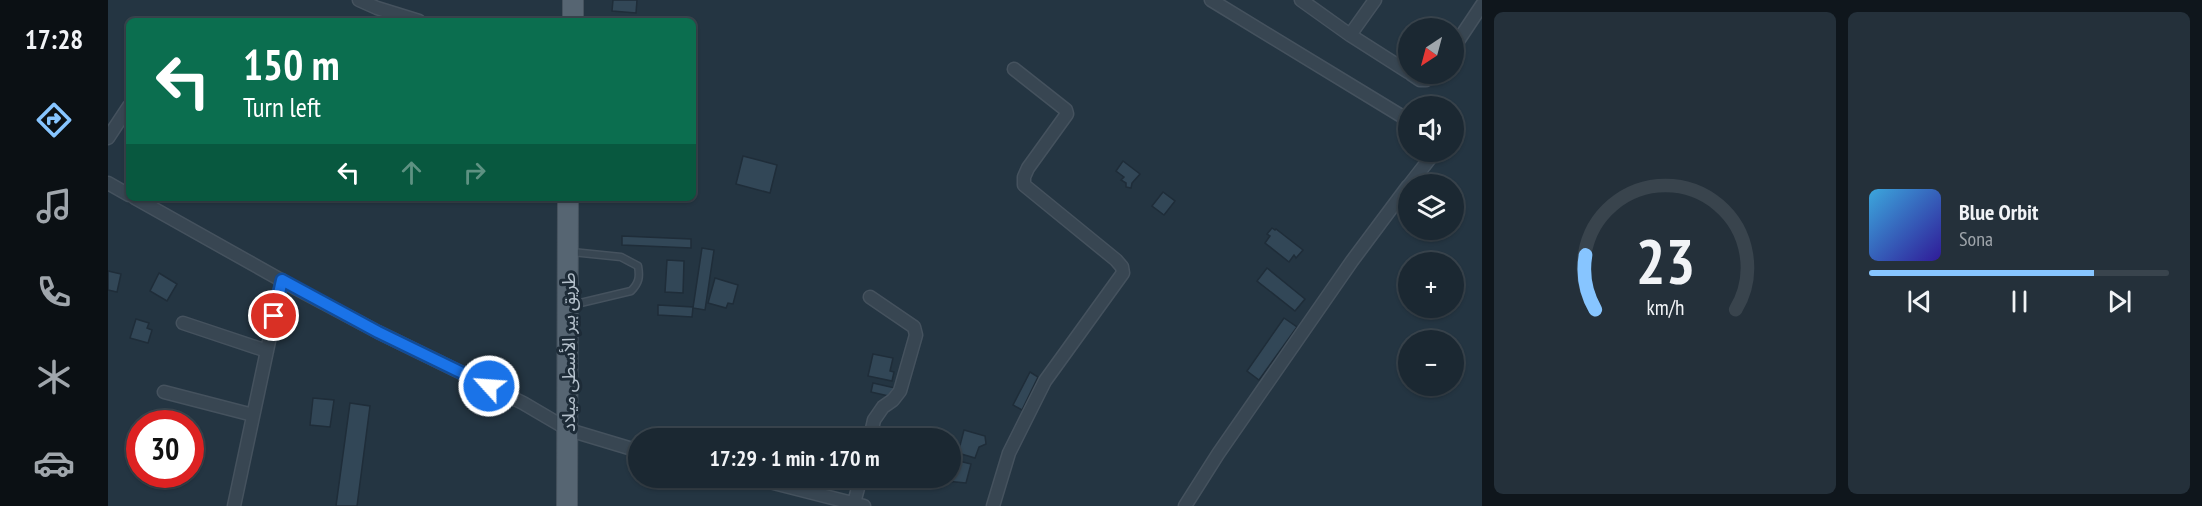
<!DOCTYPE html>
<html lang="en">
<head>
<meta charset="utf-8">
<style>
  :root { --surface:#1b2832; --page:#24303a; --text:#f1f3f6; --muted:#a0a6ac; --line:#39444d; --accent:#87c5ff }
  body { margin:0; font-family:"PT Sans Narrow","Noto Sans Arabic",sans-serif; background:var(--page); color:var(--text); height:100vh; display:flex; flex-direction:column; font-size:22px; white-space:nowrap }
  * { box-sizing:border-box; margin:0 }
  p { font-size:20px; color:var(--muted) }
  .icon { flex:none; width:33px; height:33px; fill:none; stroke:currentColor; stroke-width:2; stroke-linecap:round; stroke-linejoin:round }
  .map { position:relative; flex:1; overflow:hidden }
  .sheet { display:flex; flex-direction:column; gap:12px; padding:12px; background:#0f161c; width:720px }
  .sheet>* { flex:none }
  .guide { position:absolute; left:18px; top:18px; width:570px; height:183px; border-radius:9px; box-shadow:0 2px 4px #0004,0 0 0 2px var(--line); background:#0b6e4f; color:#fff; overflow:hidden }
  .needle { width:39px; rotate:216deg }
  .tools { position:absolute; left:1290px; top:18px; display:grid; gap:12px }
  .tools a { display:grid; place-items:center; width:66px; height:66px; border-radius:50%; background:var(--surface); box-shadow:0 2px 4px #0004,0 0 0 2px var(--line); font-size:30px }
  .speed { position:absolute; left:18px; top:410px; display:flex; gap:12px; font-size:30px; font-weight:700; text-align:center }
  .speed>* { display:grid; place-content:center; width:78px; height:78px; border-radius:50%; background:var(--surface); box-shadow:0 2px 4px #0004,0 0 0 2px var(--line); line-height:1 }
  .speed .limit { border:9px solid #d22; background:#fff; color:#111 }
  .pin { position:absolute; display:grid; place-items:center; width:51px; height:51px; color:#fff; margin:-26px; border:3px solid #fff; border-radius:50%; box-shadow:0 2px 6px #0007 }
  .me { position:absolute; width:66px; margin:-33px; rotate:296deg; stroke-linejoin:round; filter:drop-shadow(0 0 4px #0008) }
  .turn { display:flex; align-items:center; gap:21px; height:126px; padding:0 18px; font-size:27px }
  .turn .icon { width:78px; height:78px; stroke-width:2.5 }
  .turn b { display:block; font-size:42px; line-height:51px }
  .lanes { display:flex; align-items:center; height:57px; padding:0 18px; background:#0003; justify-content:center; gap:30px; direction:ltr }
  .lanes .off { opacity:.35 }
  .sheet .card { flex:1; display:flex; flex-direction:column; justify-content:center; gap:9px; min-width:0; padding:0 21px; border-radius:9px; background:var(--page) }
  .sheet .dial { align-items:center; gap:0 }
  .dial svg { height:156px; overflow:visible; fill:none; stroke:var(--line); stroke-width:7; stroke-linecap:round; text-anchor:middle }
  .dial text { fill:var(--text); stroke:none }
  .song { display:flex; align-items:center; gap:18px }
  .cover { width:72px; height:72px; border-radius:9px; background:linear-gradient(135deg,hsl(200 70% 55%),hsl(250 70% 35%)) }
  .played { height:6px; border-radius:3px; background:linear-gradient(90deg,var(--accent) 75%,var(--line) 75%) }
  .keys { display:flex; justify-content:space-around; direction:ltr }
  .sheet .tiles { flex:1; display:grid; gap:12px; grid-template-columns:repeat(2,1fr) }
  .trip { position:absolute; left:520px; top:428px; width:333px; height:60px; border-radius:30px; background:var(--surface); box-shadow:0 2px 4px #0004,0 0 0 2px var(--line); font-weight:600; line-height:60px; text-align:center }
  main { display:flex; flex:1; min-height:0 }
  .dock { display:flex; flex-direction:column; width:108px; justify-content:space-around; align-items:center; background:#0b1014; color:var(--muted) }
  .dock .icon { width:42px; height:42px }
  .dock .active { color:var(--accent) }
  .dock b { font-size:27px; color:var(--text) }
  .map>svg:first-child { display:block }
</style>
</head>
<body>
<main>
<nav class="dock">
<b>17:28</b>
<svg class="icon active" aria-label="directions" viewBox="0 0 24 24"><path d="M12 3l9 9-9 9-9-9zM9 14v-3h6M13 9l2 2-2 2"/></svg>
<svg class="icon" aria-label="music" viewBox="0 0 24 24"><path d="M9 18V5l10-2v13"/><circle cx="6" cy="18" r="3"/><circle cx="16" cy="16" r="3"/></svg>
<svg class="icon" aria-label="phone" viewBox="0 0 24 24"><path d="M5 4h4l2 5-3 2q2 4 5 5l2-3 5 2v4C11 20 4 13 5 4z"/></svg>
<svg class="icon" aria-label="climate" viewBox="0 0 24 24"><path d="M12 3v18M4 7l16 10M4 17L20 7"/></svg>
<svg class="icon" aria-label="car" viewBox="0 0 24 24"><path d="M5 17H2v-5l4-1 3-4h7l3 4 3 1v5h-3M9 17h6M6 11h13"/><circle cx="7" cy="17" r="2"/><circle cx="17" cy="17" r="2"/></svg>
</nav>
<div class="map">
<svg width="1374" height="506" viewBox="0 0 1374 506">
  <rect width="100%" height="100%" fill="#243542"/>
  <!-- building -->
  <path fill="#324757" stroke="#1f2d39" stroke-width="1.5" d="M505,0h24l-1,13 -24,-2z
    M635,156l34,9 -7,28 -34,-9z
    M1015,161l17,13 -8,9 -1,5 -5,-1v-4l-5,-3 3,-3 -8,-6z
    M1055,192l12,9 -11,14 -12,-9z
    M1164,228l3,2 1,-1 27,21 -7,8 -2,-3 -5,7 -24,-19 5,-7 -3,-2z
    M514,236l69,3v9l-69,-3z
    M594,248l12,2 -9,60 -12,-2z
    M559,260l17,1 -1,32 -18,-1z
    M1159,268l38,31 -10,12 -38,-30z
    M0,271l13,3 -4,18 -9,-2z
    M51,273l18,11 -10,17 -17,-10z
    M607,278l23,7 -5,19 -5,-1 -2,5 -18,-5z
    M550,305l35,2 -1,10 -34,-2z
    M1176,318l13,9 -38,53 -12,-9z
    M28,319l13,4 -2,5 5,2 -4,13 -18,-5z
    M765,354l20,4 -3,13 4,1 -2,9 -24,-5z
    M922,372l8,5 -16,33 -9,-5z
    M765,383l22,5 -2,9 -22,-5z
    M205,398l21,2 -4,27 -20,-2z
    M242,403l20,3 -13,100h-21z
    M856,430l21,6 1,8 -7,3 -4,11 -17,-5z
    M843,459l20,5 -5,19 -20,-2 1,-4h4z"/>
  <g fill="none" stroke-linecap="round" stroke-linejoin="round">
    <defs>
      <path id="service" d="M464,305l59,-14c8,-8 9,-14 7,-25l-17,-9 -49,-5"/>
      <path id="minor" d="M251,0l18,8 42,13
        M1103,0l197,120
        M1193,0l49,35
        M1267,0l-25,35 58,37
        M1346,47l28,-42
        M1303,74l9,6h6l9,-6
        M0,138l21,-32
        M0,183l21,12
        M1302,184l25,-32
        M27,198l162,91 81,43 145,71 46,27 70,21
        M75,323l84,28
        M56,392l89,23
        M762,438l4,-18 9,-13 10,-7 7,-9 16,-56 -2,-8 -44,-30
        M642,477l114,29
        M746,503l7,-26
        M126,506l48,-226
        M885,506l16,-53 36,-72 78,-108 -1,-6 -6,-7 -92,-75v-8l4,-9 39,-54 -1,-4 -52,-41
        M1077,506l33,-52 134,-193 56,-75"/>
      <path id="primary" d="M465,21v-21
        M459,506l1,-308"/>
    </defs>
    <!-- service casing -->
    <use href="#service" stroke="#45525e" stroke-width="9"/>
    <!-- minor casing -->
    <use href="#minor" stroke="#45525e" stroke-width="15"/>
    <!-- primary casing -->
    <use href="#primary" stroke="#45525e" stroke-width="22"/>
    <!-- service -->
    <use href="#service" stroke="#384652" stroke-width="6"/>
    <!-- minor -->
    <use href="#minor" stroke="#384652" stroke-width="12"/>
    <!-- primary -->
    <use href="#primary" stroke="#566572" stroke-width="20"/>
  </g>
  <g fill="none" stroke-linecap="round" stroke-linejoin="round">
    <defs>
      <path id="route" d="M166,316l8,-36 96,52 111,54"/>
    </defs>
    <!-- route casing -->
    <use href="#route" stroke="#114b97" stroke-width="15"/>
    <!-- route -->
    <use href="#route" stroke="#1a73e8" stroke-width="10"/>
  </g>
  <g text-anchor="middle" dominant-baseline="central" stroke-width="6" stroke-linejoin="round" paint-order="stroke">
    <!-- street labels -->
    <g font-size="18" fill="#b5c1cc" stroke="#1d2b37">
      <text transform="translate(460 352) rotate(-90)">طريق بير الأسطى ميلاد</text>
    </g>
  </g>
</svg>
<div class="tools">
<a><svg class="needle" viewBox="-14 -14 28 28"><path d="M0-13l5 13h-10z" fill="#e53935"/><path d="M0 13l5-13h-10z" fill="#a0a6ac"/></svg></a>
<a><svg class="icon" aria-label="sound" viewBox="0 0 24 24"><path d="M4 9h4l5-4v14l-5-4H4zM17 9q2 3 0 6"/></svg></a>
<a><svg class="icon" aria-label="layers" viewBox="0 0 24 24"><path d="M12 4l9 5-9 5-9-5zM3 14l9 5 9-5"/></svg></a>
<a>+</a>
<a>−</a>
</div>
<div class="speed"><div class="limit">30</div></div>
<div class="pin" style="left:166px;top:316px;background:#d93025"><svg class="icon" aria-label="arrive" viewBox="0 0 24 24"><path d="M6 21V4h12l-3 4 3 4H6"/></svg></div>
<svg class="me" style="left:381px;top:386px" viewBox="-20 -20 40 40"><circle r="17" fill="#1a73e8" stroke="#fff" stroke-width="3"/><path d="M0-11L8 9 0 5-8 9z" fill="#fff"/></svg>
<div class="trip">17:29 · 1 min · 170 m</div>
<div class="guide">
<div class="turn"><svg class="icon" aria-label="left" viewBox="0 0 24 24"><path d="M17 20v-9H6M10 6l-5 5 5 5"/></svg><div><b>150 m</b>Turn left</div></div>
<div class="lanes"><svg class="icon" aria-label="left" viewBox="0 0 24 24"><path d="M17 20v-9H6M10 6l-5 5 5 5"/></svg><svg class="icon off" aria-label="ahead" viewBox="0 0 24 24"><path d="M12 20V5M6 11l6-6 6 6"/></svg><svg class="icon off" aria-label="right" viewBox="0 0 24 24"><path d="M7 20v-9h11M14 6l5 5-5 5"/></svg></div>
</div>
</div>
<section class="sheet">
<div class="tiles">
<div class="card dial"><svg viewBox="0 0 100 80">
<path d="M14 69A42 42 0 1 1 86 69"/>
<path d="M14 69A42 42 0 0 1 9 41" stroke="#87c5ff"/>
<text x="50" y="56" font-size="32" font-weight="700">23</text>
<text x="50" y="72" font-size="11">km/h</text>
</svg></div>
<div class="card">
<div class="song"><i class="cover"></i><div><b>Blue Orbit</b><p>Sona</p></div></div>
<div class="played"></div>
<div class="keys"><svg class="icon" aria-label="previous" viewBox="0 0 24 24"><path d="M18 5L8 12l10 7zM5 5v14"/></svg><svg class="icon" aria-label="pause" viewBox="0 0 24 24"><path d="M8 5v14M16 5v14"/></svg><svg class="icon" aria-label="next" viewBox="0 0 24 24"><path d="M6 5l10 7-10 7zM19 5v14"/></svg></div>
</div>
</div>
</section>
</main>
</body>
</html>
